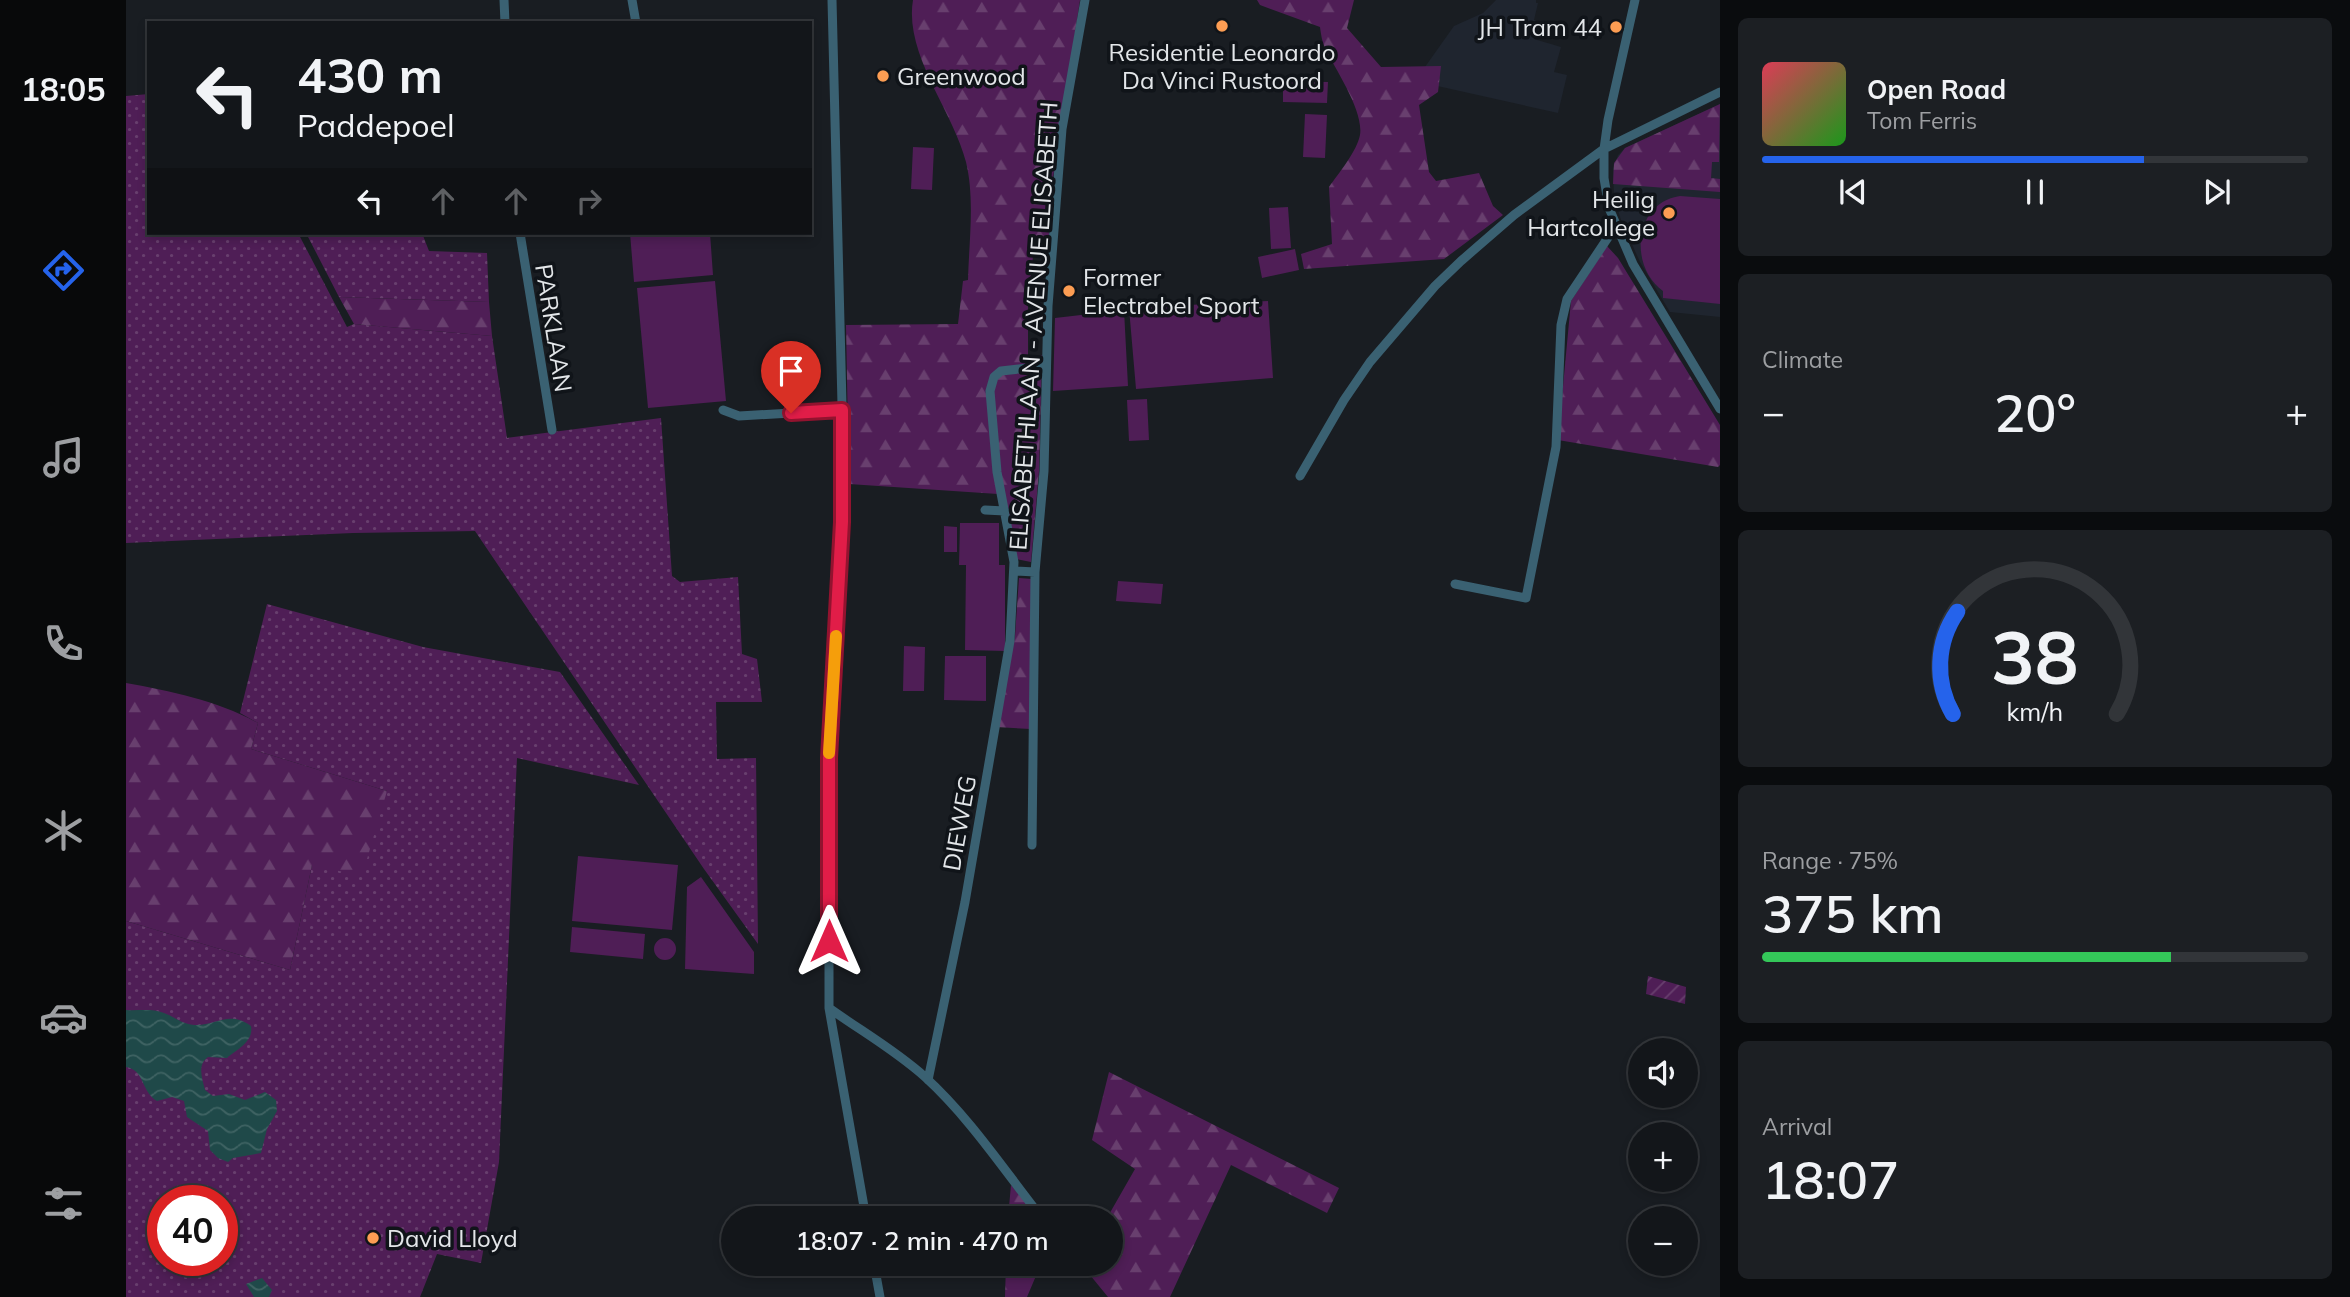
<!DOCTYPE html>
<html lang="en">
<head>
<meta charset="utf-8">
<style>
  :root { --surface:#13161a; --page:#1c1f23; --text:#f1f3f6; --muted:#9d9fa2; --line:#323539; --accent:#2563eb }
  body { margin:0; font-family:Mulish,sans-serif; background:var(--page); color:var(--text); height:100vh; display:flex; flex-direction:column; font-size:26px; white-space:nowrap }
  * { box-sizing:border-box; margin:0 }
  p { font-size:23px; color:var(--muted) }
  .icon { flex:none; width:38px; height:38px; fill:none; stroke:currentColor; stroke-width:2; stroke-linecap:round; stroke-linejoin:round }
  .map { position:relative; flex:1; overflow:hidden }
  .drawer { display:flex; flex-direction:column; gap:18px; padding:18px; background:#0a0c0e; width:630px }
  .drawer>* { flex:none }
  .top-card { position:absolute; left:21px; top:21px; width:665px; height:214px; border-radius:0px; box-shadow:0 4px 10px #0003,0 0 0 2px var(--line); background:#13161a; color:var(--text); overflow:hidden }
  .buttons { position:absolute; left:1502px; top:1038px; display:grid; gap:14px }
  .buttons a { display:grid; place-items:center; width:70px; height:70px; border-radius:50%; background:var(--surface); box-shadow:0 4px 10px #0003,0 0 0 2px var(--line); font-size:35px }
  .speed { position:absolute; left:21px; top:1185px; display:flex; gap:14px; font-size:35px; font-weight:700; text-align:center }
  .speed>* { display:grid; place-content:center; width:91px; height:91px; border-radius:50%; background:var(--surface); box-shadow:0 4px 10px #0003,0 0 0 2px var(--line); line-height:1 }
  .speed .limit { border:10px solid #d22; background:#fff; color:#111 }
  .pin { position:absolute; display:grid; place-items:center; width:60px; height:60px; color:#fff; margin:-72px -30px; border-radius:50% 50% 50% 0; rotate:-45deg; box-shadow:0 0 7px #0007 }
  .pin .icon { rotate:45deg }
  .me { position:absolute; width:77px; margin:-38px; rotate:0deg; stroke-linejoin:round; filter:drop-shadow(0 0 5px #0008) }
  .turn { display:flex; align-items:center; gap:24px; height:147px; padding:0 35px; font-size:32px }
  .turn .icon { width:91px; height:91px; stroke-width:2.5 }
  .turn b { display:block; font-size:49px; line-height:60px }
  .lanes { display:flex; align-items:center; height:66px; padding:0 35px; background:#0003; justify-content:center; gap:35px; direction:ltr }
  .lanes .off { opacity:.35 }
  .big { font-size:52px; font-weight:600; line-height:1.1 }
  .drawer .widget { flex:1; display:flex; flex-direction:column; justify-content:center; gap:10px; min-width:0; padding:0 24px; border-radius:10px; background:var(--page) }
  .drawer .dial { align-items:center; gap:0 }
  .dial svg { height:182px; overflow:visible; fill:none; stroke:var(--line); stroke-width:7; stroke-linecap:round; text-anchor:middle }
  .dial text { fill:var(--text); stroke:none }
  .song { display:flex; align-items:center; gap:21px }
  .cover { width:84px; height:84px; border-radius:10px; background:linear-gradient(135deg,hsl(350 70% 55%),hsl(120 70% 35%)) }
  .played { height:7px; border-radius:4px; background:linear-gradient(90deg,var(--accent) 70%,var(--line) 70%) }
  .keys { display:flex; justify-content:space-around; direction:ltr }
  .heat { display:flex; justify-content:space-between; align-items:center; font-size:38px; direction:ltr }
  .charge { height:10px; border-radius:5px; background:linear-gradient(90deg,#34c759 75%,var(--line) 0) }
  .trip { position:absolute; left:595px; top:1206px; width:402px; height:70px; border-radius:35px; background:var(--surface); box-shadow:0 4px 10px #0003,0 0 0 2px var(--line); font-weight:600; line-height:70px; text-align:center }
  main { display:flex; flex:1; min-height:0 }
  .dock { display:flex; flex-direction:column; width:126px; justify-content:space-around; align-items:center; background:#08090a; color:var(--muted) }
  .dock .icon { width:49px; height:49px }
  .dock .active { color:var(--accent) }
  .dock b { font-size:32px; color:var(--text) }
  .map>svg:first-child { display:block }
</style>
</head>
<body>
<main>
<nav class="dock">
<b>18:05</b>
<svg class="icon active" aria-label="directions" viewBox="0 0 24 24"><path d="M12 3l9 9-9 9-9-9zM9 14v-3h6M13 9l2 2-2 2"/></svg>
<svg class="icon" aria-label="music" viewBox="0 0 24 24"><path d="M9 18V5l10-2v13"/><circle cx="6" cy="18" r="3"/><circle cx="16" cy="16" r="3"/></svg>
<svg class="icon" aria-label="phone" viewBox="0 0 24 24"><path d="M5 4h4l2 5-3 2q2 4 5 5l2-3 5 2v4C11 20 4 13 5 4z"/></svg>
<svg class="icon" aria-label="climate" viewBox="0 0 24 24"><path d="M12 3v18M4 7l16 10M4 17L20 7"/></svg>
<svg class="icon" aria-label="car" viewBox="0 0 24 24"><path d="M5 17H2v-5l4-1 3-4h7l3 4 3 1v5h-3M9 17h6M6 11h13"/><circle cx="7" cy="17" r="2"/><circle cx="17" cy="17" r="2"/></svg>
<svg class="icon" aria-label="filters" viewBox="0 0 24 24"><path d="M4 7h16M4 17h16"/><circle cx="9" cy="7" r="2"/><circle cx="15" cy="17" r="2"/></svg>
</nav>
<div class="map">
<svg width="1594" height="1297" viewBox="0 0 1594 1297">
  <defs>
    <pattern id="grass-dots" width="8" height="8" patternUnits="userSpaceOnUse" patternTransform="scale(1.75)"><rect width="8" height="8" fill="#4f1e56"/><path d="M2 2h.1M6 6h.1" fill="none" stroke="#683f6e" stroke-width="1.8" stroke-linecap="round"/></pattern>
    <pattern id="forest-firs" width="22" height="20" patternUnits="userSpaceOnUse" patternTransform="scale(1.75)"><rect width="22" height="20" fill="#4f1e56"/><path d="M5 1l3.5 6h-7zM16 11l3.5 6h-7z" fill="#683f6e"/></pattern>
    <pattern id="garden-furrows" width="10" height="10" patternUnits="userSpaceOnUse" patternTransform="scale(1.75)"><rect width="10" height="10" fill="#4f1e56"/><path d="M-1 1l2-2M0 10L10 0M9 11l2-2" fill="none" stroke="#683f6e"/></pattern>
    <pattern id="water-waves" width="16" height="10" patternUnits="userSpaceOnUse" patternTransform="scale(1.75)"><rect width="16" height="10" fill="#1f4949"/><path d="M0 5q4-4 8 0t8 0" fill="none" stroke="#3f6363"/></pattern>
  </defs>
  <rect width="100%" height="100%" fill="#191d22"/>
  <!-- built -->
  <path fill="#1f252f" d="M1370,0h40v3h2l-4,17 3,1 -3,18 27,8 -7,25 13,3 -9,38 -143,-32 39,-55 29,-13z
    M1594,104v213l-50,-5 -30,-50 -19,-42 -7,-23 -1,-28 5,-14 7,-7z"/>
  <!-- grass -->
  <path fill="url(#grass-dots)" fill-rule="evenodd" d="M23,94v139h149l49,94 7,-3 138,12 15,102 154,-20 11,158 8,6 58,-5 4,77 15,5 5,43h-46l1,57 39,-1 2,186 -54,-75 -229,-338 -122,2 -227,10v-447z
    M180,233h116l7,18 58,2 2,49 -150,-5z
    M141,604l156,43 137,25 79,113 -122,-27 -18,404 -18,101 -44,-9 -17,43h-294v-376l164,49 22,-105 75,-74 -136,-42 7,-26 -18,-10zM37,1200h59v60h-59z"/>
  <!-- forest -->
  <path fill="url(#forest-firs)" d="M787,0h167l-28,184 -4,72h-15l-5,47v58l14,-6 -3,116 -8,91 -20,-4 -13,-64 -149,-10 -3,-159 112,-1 5,-43 5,-1c1,-39 7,-81 -2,-118 -13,-51 -62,-108 -53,-162z
    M1131,0h97l-7,28 34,39 60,-1 -3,26 -19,13 10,67 7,9 43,-8 14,33 10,9 -59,44 -140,10 -3,-15 31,-10 -3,-57c10,-14 28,-36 31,-52 4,-24 -25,-66 -35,-87 -3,-6 -4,-14 -5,-21l-60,-22z
    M1594,104l-1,58h-7l-1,16 9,1v13l-107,-8 1,-21 11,-15z
    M1481,246l11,12 102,167v40l-2,2 -160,-27 13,-139z
    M213,297l150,5 3,34 -138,-12z
    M893,578l13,1 -1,150 -35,-2 19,-91z
    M0,683c45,8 92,18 132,40l-7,26 136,42 -25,85 -50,-11 -22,105 -164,-49z
    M983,1072l230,116 -12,25 -96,-48 -61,132h-62l-27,-33h30v-46h-4l28,-49 -43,-29z
    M885,1185l28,33h-31z
    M880,1264h35l-14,33h-22z"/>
  <!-- garden -->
  <path fill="url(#garden-furrows)" d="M1522,976l38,11 -1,17 -39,-10z"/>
  <!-- pitch -->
  <path fill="#4f1e56" d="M1157,81l45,1 -1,21 -44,-1z
    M1179,114l22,1 -2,43 -22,-1z
    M787,147l21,1 -2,42 -21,-1z
    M1554,196l40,3v105l-57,-6v-7c-34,-24 -30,-88 17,-95z
    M1162,207l3,41 -20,1 -2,-41z
    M504,233h80l3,42 -79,7z
    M1169,249l4,21 -37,8 -4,-21z
    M589,281l11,120 -78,7 -11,-120z
    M1142,301l5,77 -137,11 -7,-81z
    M998,310l4,76 -75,5 2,-73z
    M1021,399l2,41 -20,1 -2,-41z
    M834,523h39v42h6v86l-40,-1 1,-85h-7z
    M818,526l13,1v25h-13z
    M992,581l45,3 -2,20 -45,-3z
    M778,646l21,1 -1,44h-21z
    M819,656h41v45l-42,-1z
    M452,856l100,9 -6,65 -100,-9z
    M575,877l53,75v22l-69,-5 2,-82z
    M446,927l73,7 -2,25 -73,-7z
    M528 949a11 11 0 1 1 22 0a11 11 0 1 1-22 0Z"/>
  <!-- water -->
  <path fill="url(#water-waves)" d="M0,1010c12,1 26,-2 38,3 11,4 18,11 30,12 23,1 34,-15 57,1 3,15 -13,23 -24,32l-19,-1c-11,8 -6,21 -3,33l8,6 16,-2 16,6 20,-8 11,8 1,11 -10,18 -6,24 -28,5 -5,4 -10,-4 -8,-8 -2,-19 -21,-14 -3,-16 -12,-4 -15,4c-16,-9 -12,-31 -31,-34z
    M136,1278l10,12 -3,7h-15l-8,-13z"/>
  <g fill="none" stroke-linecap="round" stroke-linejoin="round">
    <!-- minor -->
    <path stroke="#3a6172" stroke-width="9" d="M378,0l1,23
      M506,0l4,23
      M706,0l11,445 -1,77 -13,236v250l37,210
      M1509,0l-27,120 -4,29v29l5,30 24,56 87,145
      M394,233l32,197
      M597,410l16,6 103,-6
      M1174,476l44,-76 26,-38 65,-76 26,-25 53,-46 90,-66 116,-57
      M859,510l20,1
      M889,571l20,1
      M1329,584l71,14 30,-151 5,-122 6,-26 48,-72
      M906,845l3,-273 9,-101 4,-165 14,-177 23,-129
      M703,1008c32,23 66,42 96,69 45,41 79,93 117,141
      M802,1080l37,-178 45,-261 4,-79 -17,-90 -7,-81 4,-14 7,-6 45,-5
      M748,1264l6,33"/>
  </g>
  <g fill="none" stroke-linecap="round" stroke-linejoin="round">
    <defs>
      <path id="route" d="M665,413l51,-3v112l-13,236v183"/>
    </defs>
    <!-- route casing -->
    <use href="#route" stroke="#92132f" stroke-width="18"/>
    <!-- route -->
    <use href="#route" stroke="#e11d48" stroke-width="12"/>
    <!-- slow -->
    <path stroke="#f59e0b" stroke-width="12" d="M703,753l7,-117"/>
  </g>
  <!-- markers -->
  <g fill="#fc9d53" stroke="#101419" stroke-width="2.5">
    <circle cx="1096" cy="26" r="7"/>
    <circle cx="1490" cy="27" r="7"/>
    <circle cx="757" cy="76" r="7"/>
    <circle cx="1543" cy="213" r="7"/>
    <circle cx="943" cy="291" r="7"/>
    <circle cx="247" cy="1238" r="7"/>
  </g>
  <g text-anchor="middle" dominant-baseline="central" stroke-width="7" stroke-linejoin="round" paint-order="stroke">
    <!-- poi labels -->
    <g font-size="24" fill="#e3e6e9" stroke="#101419" text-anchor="start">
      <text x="1476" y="27" text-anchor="end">JH Tram 44</text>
      <text x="1096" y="52" text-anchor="middle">Residentie Leonardo<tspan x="1096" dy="28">Da Vinci Rustoord</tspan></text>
      <text x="771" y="76">Greenwood</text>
      <text x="1529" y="199" text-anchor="end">Heilig<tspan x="1529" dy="28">Hartcollege</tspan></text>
      <text x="957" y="277">Former<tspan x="957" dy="28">Electrabel Sport</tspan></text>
      <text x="261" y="1238">David Lloyd</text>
    </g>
    <!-- street labels -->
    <g font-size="24" fill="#e3e6e9" stroke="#101419">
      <text transform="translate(907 326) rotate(-86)">ELISABETHLAAN - AVENUE ELISABETH</text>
      <text transform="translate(428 328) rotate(81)">PARKLAAN</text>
      <text transform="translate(833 823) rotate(-80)">DIEWEG</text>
    </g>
  </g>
</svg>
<div class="buttons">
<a><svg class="icon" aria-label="sound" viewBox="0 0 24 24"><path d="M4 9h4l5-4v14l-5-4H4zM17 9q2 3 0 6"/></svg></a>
<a>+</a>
<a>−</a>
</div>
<div class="speed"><div class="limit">40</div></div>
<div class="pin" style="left:665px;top:413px;background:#d93025"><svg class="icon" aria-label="arrive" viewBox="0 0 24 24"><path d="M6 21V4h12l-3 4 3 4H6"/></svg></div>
<svg class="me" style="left:703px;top:941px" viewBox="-20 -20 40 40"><path d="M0-17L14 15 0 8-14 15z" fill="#e11d48" stroke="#fff" stroke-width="4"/></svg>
<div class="trip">18:07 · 2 min · 470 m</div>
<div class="top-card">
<div class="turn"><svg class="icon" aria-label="left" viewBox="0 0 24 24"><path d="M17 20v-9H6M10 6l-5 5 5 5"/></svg><div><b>430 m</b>Paddepoel</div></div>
<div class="lanes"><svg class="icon" aria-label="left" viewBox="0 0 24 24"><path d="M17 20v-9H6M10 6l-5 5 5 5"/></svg><svg class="icon off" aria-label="ahead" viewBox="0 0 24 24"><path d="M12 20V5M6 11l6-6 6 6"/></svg><svg class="icon off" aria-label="ahead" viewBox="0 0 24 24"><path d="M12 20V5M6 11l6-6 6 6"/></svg><svg class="icon off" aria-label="right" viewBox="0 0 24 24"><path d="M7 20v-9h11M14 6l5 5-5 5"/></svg></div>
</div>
</div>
<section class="drawer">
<div class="widget">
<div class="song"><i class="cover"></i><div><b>Open Road</b><p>Tom Ferris</p></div></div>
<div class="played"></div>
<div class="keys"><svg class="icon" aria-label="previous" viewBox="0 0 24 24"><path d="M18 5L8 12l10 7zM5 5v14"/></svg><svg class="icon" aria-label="pause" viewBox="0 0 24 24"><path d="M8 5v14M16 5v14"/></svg><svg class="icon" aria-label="next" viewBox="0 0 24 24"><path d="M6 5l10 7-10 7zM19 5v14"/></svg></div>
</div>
<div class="widget"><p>Climate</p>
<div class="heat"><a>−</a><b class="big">20°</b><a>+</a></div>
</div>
<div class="widget dial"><svg viewBox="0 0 100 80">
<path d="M14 69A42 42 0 1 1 86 69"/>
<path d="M14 69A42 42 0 0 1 16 24" stroke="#2563eb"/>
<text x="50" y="56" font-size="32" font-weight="700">38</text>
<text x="50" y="72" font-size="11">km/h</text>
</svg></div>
<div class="widget"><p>Range · 75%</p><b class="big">375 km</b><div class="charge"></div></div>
<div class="widget"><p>Arrival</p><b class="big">18:07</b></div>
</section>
</main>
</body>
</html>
